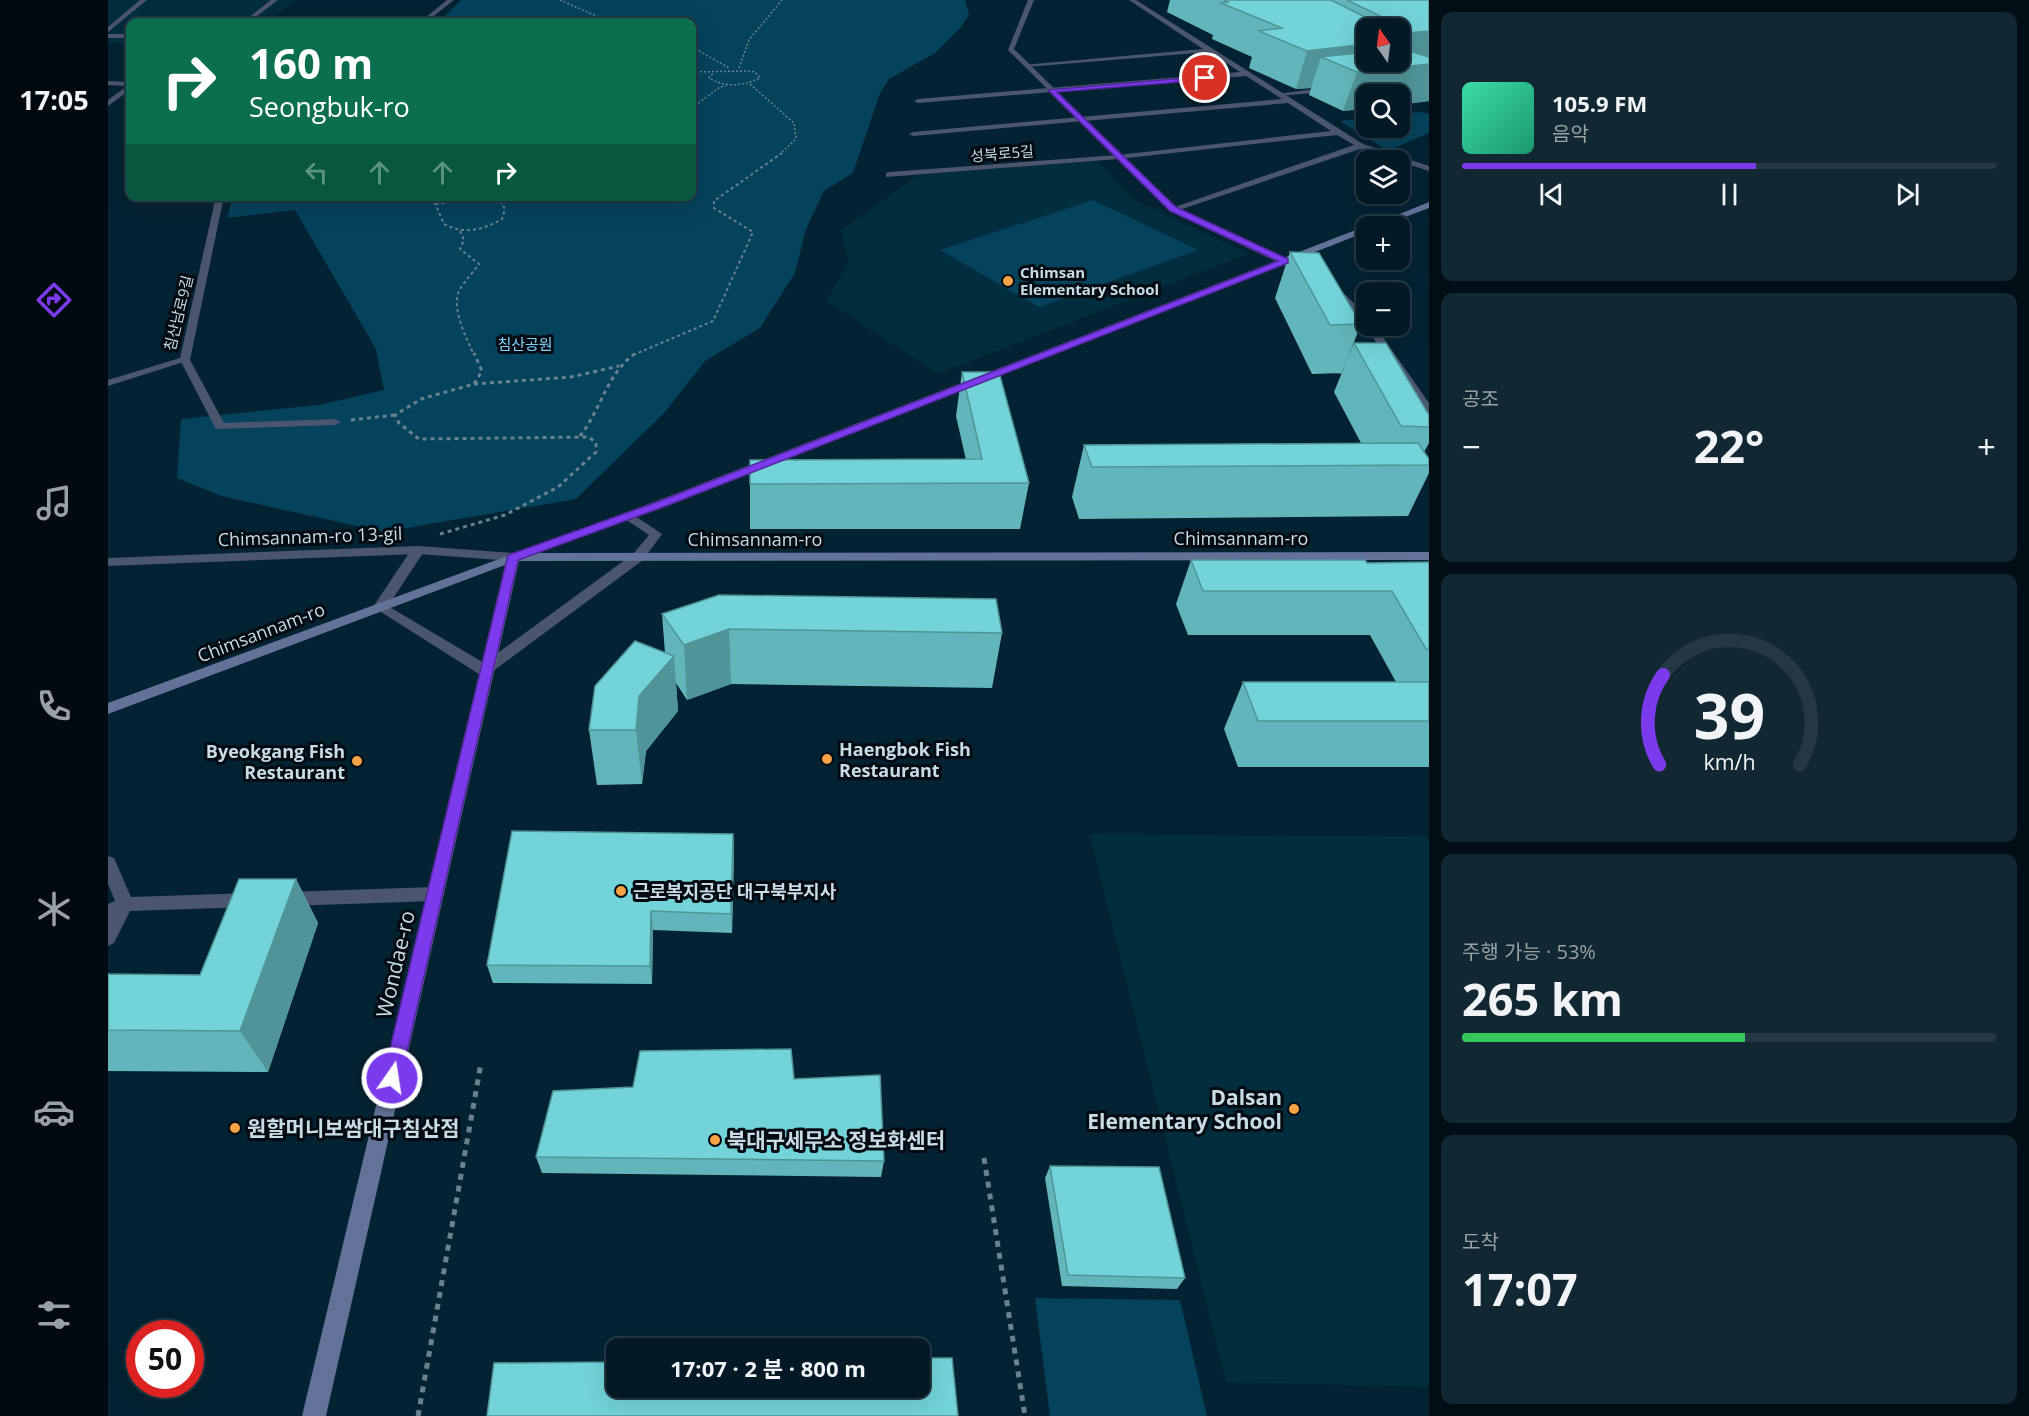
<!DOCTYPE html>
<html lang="ko">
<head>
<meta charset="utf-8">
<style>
  :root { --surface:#031a26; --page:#112732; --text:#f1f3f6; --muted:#97a1a7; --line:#243843; --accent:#7c3aed }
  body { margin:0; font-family:"Open Sans","Noto Sans KR",sans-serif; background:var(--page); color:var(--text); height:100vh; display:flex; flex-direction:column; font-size:22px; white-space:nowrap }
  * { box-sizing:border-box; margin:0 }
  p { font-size:20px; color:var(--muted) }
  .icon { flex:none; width:33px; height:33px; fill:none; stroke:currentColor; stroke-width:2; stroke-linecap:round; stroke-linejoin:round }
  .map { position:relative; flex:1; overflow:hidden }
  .side { display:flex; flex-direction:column; gap:12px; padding:12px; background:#020e15; width:600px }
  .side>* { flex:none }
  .top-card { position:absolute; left:18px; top:18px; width:570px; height:183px; border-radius:12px; box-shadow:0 6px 24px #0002,0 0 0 2px var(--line); background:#0b6e4f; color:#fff; overflow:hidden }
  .needle { width:39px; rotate:346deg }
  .fabs { position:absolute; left:1248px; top:18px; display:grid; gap:12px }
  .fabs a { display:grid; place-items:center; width:54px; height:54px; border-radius:12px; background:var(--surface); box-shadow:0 6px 24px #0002,0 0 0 2px var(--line); font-size:30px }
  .speed { position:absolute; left:18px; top:1320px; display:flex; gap:12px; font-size:30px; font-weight:700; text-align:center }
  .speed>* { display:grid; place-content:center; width:78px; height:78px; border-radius:50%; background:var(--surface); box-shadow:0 6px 24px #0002,0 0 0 2px var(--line); line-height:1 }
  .speed .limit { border:9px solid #d22; background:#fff; color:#111 }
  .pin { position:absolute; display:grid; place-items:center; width:51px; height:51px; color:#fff; margin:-26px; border:3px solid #fff; border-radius:50%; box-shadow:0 2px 6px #0007 }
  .me { position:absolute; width:66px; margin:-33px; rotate:13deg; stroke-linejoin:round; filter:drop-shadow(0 0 4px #0008) }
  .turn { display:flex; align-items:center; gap:21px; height:126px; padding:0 24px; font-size:27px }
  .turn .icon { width:78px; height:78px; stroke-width:2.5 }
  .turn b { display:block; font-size:42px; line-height:51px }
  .lanes { display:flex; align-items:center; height:57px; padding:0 24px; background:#0003; justify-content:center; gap:30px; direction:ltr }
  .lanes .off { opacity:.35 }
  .big { font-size:45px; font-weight:700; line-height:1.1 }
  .side .tile { flex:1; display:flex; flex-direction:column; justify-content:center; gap:9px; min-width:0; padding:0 21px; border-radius:12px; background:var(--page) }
  .side .dial { align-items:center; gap:0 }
  .dial svg { height:156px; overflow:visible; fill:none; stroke:var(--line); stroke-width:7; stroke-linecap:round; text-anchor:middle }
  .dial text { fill:var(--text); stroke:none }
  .song { display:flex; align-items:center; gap:18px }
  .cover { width:72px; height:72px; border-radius:9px; background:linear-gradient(135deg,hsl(160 70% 55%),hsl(160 70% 35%)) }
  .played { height:6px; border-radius:3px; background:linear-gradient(90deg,var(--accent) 55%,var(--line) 55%) }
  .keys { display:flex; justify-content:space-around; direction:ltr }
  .heat { display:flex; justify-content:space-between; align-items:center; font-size:33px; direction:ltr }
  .charge { height:9px; border-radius:4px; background:linear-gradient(90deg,#34c759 53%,var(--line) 0) }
  .trip { position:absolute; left:498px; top:1338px; width:324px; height:60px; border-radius:12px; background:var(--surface); box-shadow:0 6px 24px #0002,0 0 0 2px var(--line); font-weight:700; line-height:60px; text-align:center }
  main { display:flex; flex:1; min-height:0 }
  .menu { display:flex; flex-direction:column; width:108px; justify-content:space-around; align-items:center; background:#010a0f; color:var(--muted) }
  .menu .icon { width:42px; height:42px }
  .menu .active { color:var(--accent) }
  .menu b { font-size:27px; color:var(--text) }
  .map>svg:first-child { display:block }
</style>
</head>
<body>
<main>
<nav class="menu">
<b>17:05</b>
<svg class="icon active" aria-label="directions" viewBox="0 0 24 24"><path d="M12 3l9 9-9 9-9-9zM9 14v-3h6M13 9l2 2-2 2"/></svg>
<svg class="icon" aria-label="music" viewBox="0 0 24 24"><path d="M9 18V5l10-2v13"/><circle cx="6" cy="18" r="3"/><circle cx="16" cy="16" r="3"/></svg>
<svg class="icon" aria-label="phone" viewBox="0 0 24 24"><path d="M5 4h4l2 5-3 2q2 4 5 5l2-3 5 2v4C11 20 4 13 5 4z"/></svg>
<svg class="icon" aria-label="climate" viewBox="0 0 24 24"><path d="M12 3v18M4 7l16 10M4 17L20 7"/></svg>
<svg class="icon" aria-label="car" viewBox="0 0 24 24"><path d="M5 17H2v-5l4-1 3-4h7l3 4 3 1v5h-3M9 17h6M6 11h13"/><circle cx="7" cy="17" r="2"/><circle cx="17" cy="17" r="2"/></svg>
<svg class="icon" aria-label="filters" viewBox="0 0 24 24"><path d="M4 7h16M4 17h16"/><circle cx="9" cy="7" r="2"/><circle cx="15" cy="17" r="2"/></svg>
</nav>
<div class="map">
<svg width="1321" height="1416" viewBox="0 0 1321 1416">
  <rect width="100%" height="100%" fill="#042332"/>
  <!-- built -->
  <path fill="#022d3f" d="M0,0h188l-30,22h-136v21h-22z
    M989,161l36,38 115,55 -311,120 -110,-73 22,-40 -8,-31 77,-55z
    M982,834l339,3v550l-203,-5z"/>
  <!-- green -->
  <path fill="#05425c" d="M353,0h504l4,15 -8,12 -26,26 -46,26 -9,14 -27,80 -29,18 -18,38 -11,44 -35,55 -55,33 -40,51 -89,87 -192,33 -163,-36 -44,-18 4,-59 138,-14 65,-15 -8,-41 -81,-139 -68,8 6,-21 459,-1v-174h-253z
    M1312,112l9,2v19l-41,18 -48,-30 26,-3v10h34v-14z
    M985,200l105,50 -159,57 -99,-57z
    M927,1298l145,2 27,116h-157z"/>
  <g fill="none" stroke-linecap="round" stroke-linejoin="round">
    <!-- path-far3 -->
    <path stroke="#6a828e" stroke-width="1.5" stroke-dasharray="2 2" stroke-linecap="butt" d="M452,0l50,22
      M584,47l37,21
      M631,68l10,-28 33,-40
      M584,72l55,-1 8,1 5,6c-17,8 -34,10 -51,0l4,-5
      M642,84l44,39 2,16 -16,15
      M584,108l28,-21 6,-1"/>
    <!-- path-far2 -->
    <path stroke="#6a828e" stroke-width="2" stroke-dasharray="3 3" stroke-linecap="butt" d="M316,196l11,7 9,21c20,11 39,6 58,-5l3,-10 -6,-10 -43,1 -19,4
      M352,231l4,9 -4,9 19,15c-6,9 -15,17 -20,27 -8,18 8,48 15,64
      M525,355l80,-34 40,-89 -39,-24v-7l68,-48"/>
    <!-- path-far1 -->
    <path stroke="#6a828e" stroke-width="3" stroke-dasharray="4 4" stroke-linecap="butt" d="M366,384l97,-7 48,-11
      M243,420l44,-5
      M472,436c21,-26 27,-64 56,-83
      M332,534l65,-19 53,-28 38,-35v-9l-7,-6 -170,2 -20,-16 -4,-8 26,-16 53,-15 8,-13 -8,-18"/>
    <!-- path -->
    <path stroke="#6a828e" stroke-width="5" stroke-dasharray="6 6" stroke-linecap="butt" d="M876,1158l41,258
      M310,1416l63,-353"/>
    <!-- service -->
    <path fill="#4b556d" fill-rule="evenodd" d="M1223,87l3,4 -54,5 -4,-2z
      M77,357l5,3 34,63 111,-4 6,3 -6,3 -119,4 -36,-69z
      M521,512l33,22 -19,26 -154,114h-10l-106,-67 40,-60h10l2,3 -37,56 96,57 149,-109 16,-19 -24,-16v-6z"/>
    <!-- minor -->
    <path fill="#4b556d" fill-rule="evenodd" d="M32,0h7l-39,32v-5z
      M163,0h7l-29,22h-6z
      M339,0h7l-28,22h-6z
      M1021,0h7l227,144 66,22v5l-69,-22 -184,62 -7,-2 185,-64 -17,-10 -219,24 -232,18v-4l3,-1 229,-17 213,-24 -43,-28 -375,33 -4,-2 4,-2 369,-33 -36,-23 -328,27 -4,-2 4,-2 322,-27 -31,-20 -183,15 -3,-2 180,-16z
      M0,34h22v4h-22z
      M0,81l22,1v8l-22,16v-6l19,-14 -19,-1z
      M108,196h8l-34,164 -82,26v-6l72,-22z
      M310,546l95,7 7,4 -7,4 -95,-7 -310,12v-8z
      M0,856l6,2 17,39 119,-4 6,2 3,5 -3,5 -6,2 -120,4 -16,32 -6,3v-42l7,-3 -7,-17z
      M327,887l6,2 3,5 -3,5 -6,2 -149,5 -6,-2 -3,-5 3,-5 6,-2z"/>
    <!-- tertiary -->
    <path fill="#4b556d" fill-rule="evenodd" d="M920,0h6l-20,49 162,158 124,59v4h-6l-124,-59 -162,-161z
      M1221,285h6l31,30v8l-4,-1 -33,-33z
      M1258,324l9,2 54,77v11l-4,-1 -60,-87z"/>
    <!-- secondary -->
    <path fill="#627298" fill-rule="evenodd" d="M1321,202v6l-48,18h-11z
      M1258,226v6l-701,275 -128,46 892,-1v8l-910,1 -193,855h-24l203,-851 -397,149v-11l549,-202z"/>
  </g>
  <!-- wall -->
  <path fill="#62b5ba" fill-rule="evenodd" d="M1062,0h259v101l-86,10 -34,-16 2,-7 -15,1 -47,-21 3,-11 -40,-18 1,-4 -46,-23zM1258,28h34v34z
    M1182,252l71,72 -19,49 -30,1 -37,-76z
    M1246,343l75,72v28l-5,9 5,7v14l-21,43 -329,3 -7,-22 12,-52 277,-2 -27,-51z
    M854,372l67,111 -9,46h-270v-45l216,-24 -10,-44z
    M1083,560l176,3 62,-1v205h-191l-14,-38 19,-47h153l-26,-47h-182l-12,-31z
    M554,614l340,19 -10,55 -261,-4 -44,16 -11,-17 2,28 -32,40 -4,33 -45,1 -8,-55 76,-77z
    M625,834l1,19 -2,80 -79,-3 -1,54 -159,-1 -6,-18z
    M188,879l22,44 -50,149 -160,-1v-97l92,1z
    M686,1079l90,82 -3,16 -339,-4 -6,-16z
    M942,1166l135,112 -8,11 -115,-3 -17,-108z"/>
  <!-- shaded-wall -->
  <path fill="#509497" d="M1321,28v73l-29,4v-11h-34v15l-23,2 14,-39 -36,-15 -10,31 -15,1 11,-38 54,-13 5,-1v25l34,-7 7,-22z
    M621,629l2,55 -44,16 -3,-55z
    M566,656l4,55 -32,40 -4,33 -6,-54 3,-34z
    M625,834l1,19 -2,80 -1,-19z
    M188,879l22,44 -50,149 -28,-41z
    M543,911l2,19 -1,54 -2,-18z"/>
  <!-- building -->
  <path fill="#72d3d8" stroke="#509497" stroke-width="1.5" d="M1116,0h107l48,24 1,-8 -33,-16h82v31l-22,2 -15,-10 -8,-1 -2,4 3,2h-19v9l-5,1 5,1v5l-59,7 -48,-20 23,-3 -61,-25 7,-1z
    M1292,48l29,9v7l-72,8 -36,-15 45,-5v10h34z
    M1182,252l29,1 42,71 -31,1z
    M1246,343h32l43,72v12l-28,-1z
    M854,372h37l30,111 -279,1v-24l232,-1z
    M1310,443l11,16v6l-337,2 -8,-22z
    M1083,560h174l2,3 62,-1v87h-3l-34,-58h-189z
    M611,595l277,4 6,34 -273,-4 -45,16 -22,-31z
    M527,641l39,15 -35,40 -3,34h-47l6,-44z
    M1135,682h186v39h-171z
    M404,831l221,3 -2,80 -80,-3 -1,55 -163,-1z
    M131,879h57l-56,152 -132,-1v-56l92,1z
    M683,1049l3,30 86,-4 4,86 -348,-4 17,-66 80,-4 7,-36z
    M942,1166l109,1 26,111 -117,-3z
    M812,1358h32l6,58h-471l7,-53 122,-1v26h304z"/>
  <!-- route -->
  <path fill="#7c3aed" stroke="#51269a" stroke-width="1.5" d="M1099,76l-2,4 -148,12 119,115 112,52v4l-622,243 -148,54 -117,518 -3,6 -6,3 -6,-3 -3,-6 125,-523 149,-53 621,-241 -108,-50 -122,-121z"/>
  <!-- markers -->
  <g fill="#f6a247" stroke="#020b12" stroke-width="2">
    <circle cx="900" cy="281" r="6"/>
    <circle cx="719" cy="759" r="6"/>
    <circle cx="249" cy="761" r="6"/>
    <circle cx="513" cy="891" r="6"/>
    <circle cx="1186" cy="1109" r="6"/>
    <circle cx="127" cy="1128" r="6"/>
    <circle cx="607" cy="1140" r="6"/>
  </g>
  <g text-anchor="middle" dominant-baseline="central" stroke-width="6" stroke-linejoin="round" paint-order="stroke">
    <!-- far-street labels -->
    <g font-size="15" fill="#cadbe4" stroke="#020b12">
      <text transform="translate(894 153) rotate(-5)">성북로5길</text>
      <text transform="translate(70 313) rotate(-76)">침산남로9길</text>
    </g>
    <!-- far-poi labels -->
    <g font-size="15" font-weight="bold" fill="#cadbe4" stroke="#020b12" text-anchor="start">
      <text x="912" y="272">Chimsan<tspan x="912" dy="17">Elementary School</tspan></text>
    </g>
    <!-- far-park labels -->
    <g font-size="15" fill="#84d2fc" stroke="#020b12">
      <text x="417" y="344">침산공원</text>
    </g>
    <!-- street labels -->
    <g font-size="18" fill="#cadbe4" stroke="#020b12">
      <text transform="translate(202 536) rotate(-2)">Chimsannam-ro 13-gil</text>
      <text x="1133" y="538">Chimsannam-ro</text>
      <text x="647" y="539">Chimsannam-ro</text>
      <text transform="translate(153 632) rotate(-21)">Chimsannam-ro</text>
    </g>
    <!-- poi labels -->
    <g font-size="18" font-weight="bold" fill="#cadbe4" stroke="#020b12" text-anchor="start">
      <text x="731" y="749">Haengbok Fish<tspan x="731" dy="21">Restaurant</tspan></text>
      <text x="237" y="751" text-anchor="end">Byeokgang Fish<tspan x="237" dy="21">Restaurant</tspan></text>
      <text x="525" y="891">근로복지공단 대구북부지사</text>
    </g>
    <!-- near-street labels -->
    <g font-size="21" fill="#cadbe4" stroke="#020b12">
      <text transform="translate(287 964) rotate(-77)">Wondae-ro</text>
    </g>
    <!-- near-poi labels -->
    <g font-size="21" font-weight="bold" fill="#cadbe4" stroke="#020b12" text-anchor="start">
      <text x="1174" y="1097" text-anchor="end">Dalsan<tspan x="1174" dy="24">Elementary School</tspan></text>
      <text x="139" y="1128">원할머니보쌈대구침산점</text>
      <text x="619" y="1140">북대구세무소 정보화센터</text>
    </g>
  </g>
</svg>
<div class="fabs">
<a><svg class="needle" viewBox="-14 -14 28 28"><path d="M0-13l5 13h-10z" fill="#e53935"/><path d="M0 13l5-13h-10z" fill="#97a1a7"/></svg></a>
<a><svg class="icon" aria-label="search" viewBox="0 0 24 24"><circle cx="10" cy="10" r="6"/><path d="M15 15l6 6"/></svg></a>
<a><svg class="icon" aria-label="layers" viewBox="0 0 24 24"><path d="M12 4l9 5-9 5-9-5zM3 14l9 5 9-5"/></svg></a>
<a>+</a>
<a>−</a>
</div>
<div class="speed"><div class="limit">50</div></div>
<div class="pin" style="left:1097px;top:78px;background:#d93025"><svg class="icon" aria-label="arrive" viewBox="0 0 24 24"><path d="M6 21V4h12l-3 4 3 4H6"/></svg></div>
<svg class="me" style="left:284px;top:1078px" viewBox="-20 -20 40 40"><circle r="17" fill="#7c3aed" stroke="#fff" stroke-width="3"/><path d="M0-11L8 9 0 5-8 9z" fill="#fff"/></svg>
<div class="trip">17:07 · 2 분 · 800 m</div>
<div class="top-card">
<div class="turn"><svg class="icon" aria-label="right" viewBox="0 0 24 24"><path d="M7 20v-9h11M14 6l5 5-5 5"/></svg><div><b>160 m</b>Seongbuk-ro</div></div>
<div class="lanes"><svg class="icon off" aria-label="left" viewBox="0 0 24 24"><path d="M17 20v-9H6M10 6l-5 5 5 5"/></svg><svg class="icon off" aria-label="ahead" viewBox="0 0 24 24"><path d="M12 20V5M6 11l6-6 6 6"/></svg><svg class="icon off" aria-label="ahead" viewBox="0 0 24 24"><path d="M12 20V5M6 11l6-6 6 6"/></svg><svg class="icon" aria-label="right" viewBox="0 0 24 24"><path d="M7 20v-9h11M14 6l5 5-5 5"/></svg></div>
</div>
</div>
<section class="side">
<div class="tile">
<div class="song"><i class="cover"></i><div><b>105.9 FM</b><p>음악</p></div></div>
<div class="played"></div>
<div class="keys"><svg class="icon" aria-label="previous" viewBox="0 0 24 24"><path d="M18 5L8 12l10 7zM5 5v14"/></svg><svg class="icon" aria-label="pause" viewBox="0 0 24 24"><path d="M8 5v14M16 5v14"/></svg><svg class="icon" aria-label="next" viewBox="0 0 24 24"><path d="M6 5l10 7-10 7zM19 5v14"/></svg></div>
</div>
<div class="tile"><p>공조</p>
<div class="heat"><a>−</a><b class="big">22°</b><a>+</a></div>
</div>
<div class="tile dial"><svg viewBox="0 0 100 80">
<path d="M14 69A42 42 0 1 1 86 69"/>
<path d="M14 69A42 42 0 0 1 16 23" stroke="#7c3aed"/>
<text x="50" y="56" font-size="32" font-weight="700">39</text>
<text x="50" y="72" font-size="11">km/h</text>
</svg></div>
<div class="tile"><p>주행 가능 · 53%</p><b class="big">265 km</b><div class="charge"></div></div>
<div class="tile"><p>도착</p><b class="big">17:07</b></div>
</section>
</main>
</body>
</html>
